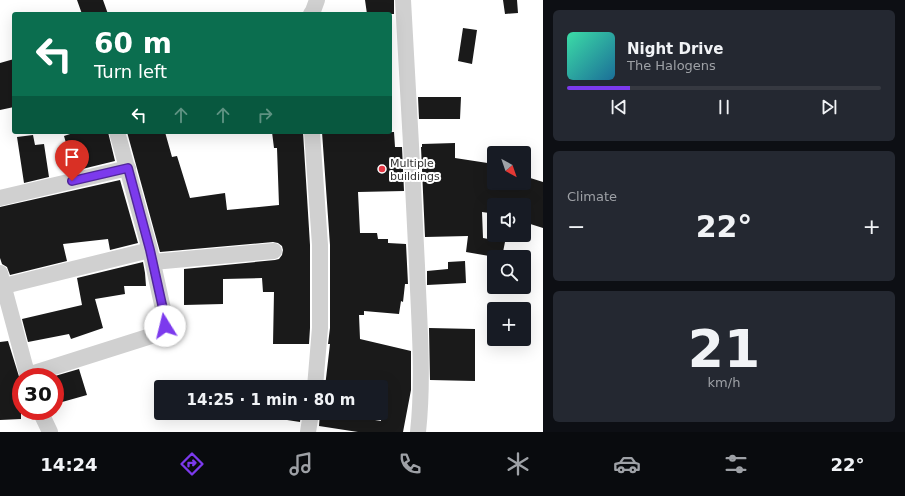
<!DOCTYPE html>
<html lang="en">
<head>
<meta charset="utf-8">
<style>
  :root { --surface:#171b24; --page:#242831; --text:#f1f3f6; --muted:#9ea1a6; --line:#363941; --accent:#7c3aed }
  body { margin:0; font-family:"DejaVu Sans",sans-serif; background:var(--page); color:var(--text); height:100vh; display:flex; flex-direction:column; font-size:15px; white-space:nowrap }
  * { box-sizing:border-box; margin:0 }
  p { font-size:13px; color:var(--muted) }
  .icon { flex:none; width:22px; height:22px; fill:none; stroke:currentColor; stroke-width:2; stroke-linecap:round; stroke-linejoin:round }
  .map { position:relative; flex:1; overflow:hidden }
  .side { display:flex; flex-direction:column; gap:10px; padding:10px; background:#0d0f14; width:362px }
  .side>* { flex:none }
  .hud { position:absolute; left:12px; top:12px; width:380px; height:122px; border-radius:4px; box-shadow:0 4px 16px #0002; background:#0b6e4f; color:#fff; overflow:hidden }
  .needle { width:26px; rotate:140deg }
  .tools { position:absolute; left:487px; top:146px; display:grid; gap:8px }
  .tools a { display:grid; place-items:center; width:44px; height:44px; border-radius:4px; background:var(--surface); box-shadow:0 4px 16px #0002; font-size:20px }
  .speed { position:absolute; left:12px; top:368px; display:flex; gap:8px; font-size:20px; font-weight:700; text-align:center }
  .speed>* { display:grid; place-content:center; width:52px; height:52px; border-radius:50%; background:var(--surface); box-shadow:0 4px 16px #0002; line-height:1 }
  .speed .limit { border:6px solid #d22; background:#fff; color:#111 }
  .pin { position:absolute; display:grid; place-items:center; width:34px; height:34px; color:#fff; margin:-41px -17px; border-radius:50% 50% 50% 0; rotate:-45deg; box-shadow:0 0 4px #0007 }
  .pin .icon { rotate:45deg }
  .me { position:absolute; width:44px; margin:-22px; rotate:351deg; stroke-linejoin:round; filter:drop-shadow(0 0 3px #0008) }
  .turn { display:flex; align-items:center; gap:14px; height:84px; padding:0 16px; font-size:18px }
  .turn .icon { width:52px; height:52px; stroke-width:2.5 }
  .turn b { display:block; font-size:28px; line-height:34px }
  .lanes { display:flex; align-items:center; height:38px; padding:0 16px; background:#0003; justify-content:center; gap:20px; direction:ltr }
  .lanes .off { opacity:.35 }
  .big { font-size:30px; font-weight:800; line-height:1.1 }
  .side .card { flex:1; display:flex; flex-direction:column; justify-content:center; gap:6px; min-width:0; padding:0 14px; border-radius:6px; background:var(--page) }
  .side .dial { align-items:center; gap:0 }
  .dial b { font-size:52px; line-height:1 }
  .song { display:flex; align-items:center; gap:12px }
  .cover { width:48px; height:48px; border-radius:6px; background:linear-gradient(135deg,hsl(160 70% 55%),hsl(200 70% 35%)) }
  .played { height:4px; border-radius:2px; background:linear-gradient(90deg,var(--accent) 20%,var(--line) 20%) }
  .keys { display:flex; justify-content:space-around; direction:ltr }
  .heat { display:flex; justify-content:space-between; align-items:center; font-size:22px; direction:ltr }
  .trip { position:absolute; left:154px; top:380px; width:234px; height:40px; border-radius:4px; background:var(--surface); box-shadow:0 4px 16px #0002; font-weight:800; line-height:40px; text-align:center }
  .tabs { display:flex; height:64px; justify-content:space-around; align-items:center; background:#090b0e; color:var(--muted) }
  .tabs .icon { width:28px; height:28px }
  .tabs .current { color:var(--accent) }
  .tabs b { font-size:18px; color:var(--text) }
  main { display:flex; flex:1; min-height:0 }
  .map>svg:first-child { display:block }
</style>
</head>
<body>
<main>
<div class="map">
<svg width="543" height="432" viewBox="0 0 543 432">
  <rect width="100%" height="100%" fill="#fff"/>
  <!-- building -->
  <path fill="#1a1a1a" d="M77,0h26l5,14h-26z
    M365,0h29v14h-27z
    M503,0h14l1,13 -13,1z
    M463,28l14,2 -5,34 -14,-3z
    M14,59v48l-14,3v-47z
    M418,97h43l-1,22h-41z
    M76,132h32l7,29 -41,10 -10,-35z
    M127,132h38l7,25 5,-1 13,42 35,-5 2,17 52,-5 -2,-57h-3l-2,-16h31l7,113v83l-1,16h-36l1,-52h-11l-1,-14 -39,1v25l-39,1v-36l91,-9 4,-1 3,-4 1,-5 -1,-4 -4,-3 -5,-1 -113,10z
    M322,132h28v1l44,-1 1,15h7l2,44 -46,1 2,41h17l1,6h10v4l18,1 2,40h-3l-2,18 -2,-1 -2,13 -35,-3v4h-5l1,24 51,12v39l-8,42h-45l-39,-6 1,-13h26l-1,2 36,6v-34h-56l5,-43h-2l2,-16v-83z
    M33,135l2,10 9,-1 5,33 -25,6 -7,-46z
    M455,143v15l39,6v19h30v-7l19,6v46l-19,-6v-17h-33l-2,8 -7,-1 1,26 22,4 -3,15h-7l-29,-5 2,-16 -43,1 -4,-90h1v-3z
    M120,180l18,63 -28,7 -2,-11 -45,5 4,17 -57,14 -3,-8 -5,-3 -2,-6v-51z
    M465,261l1,22 -39,2v-14l21,-2v-7z
    M143,262l2,11 1,13h-22l1,8 -30,5 8,29 -32,11 -2,-5 -41,8 -6,-23 60,-14 -5,-27z
    M429,328l46,1v52l-45,-1z
    M8,341l13,42v36l-21,1v-78z
    M79,369l8,26 -32,9v-28z
    M287,413h14l-1,9 -13,-2z"/>
  <g fill="none" stroke-linecap="round" stroke-linejoin="round">
    <!-- minor -->
    <path stroke="#d0d0d0" stroke-width="16" d="M403,0c5,89 10,177 14,266 2,55 7,111 1,166
      M311,14l2,-3 4,-11
      M312,132l8,113v83l-5,59
      M0,198l128,-30
      M153,262l121,-11
      M0,273l28,104
      M0,287l150,-37
      M28,375l123,-39c11,-4 15,-6 14,-18l-15,-68 -33,-118
      M40,411l10,21
      M308,432l3,-19"/>
  </g>
  <g fill="none" stroke-linecap="round" stroke-linejoin="round">
    <defs>
      <path id="route" d="M72,181l56,-13 22,82 15,68v8"/>
    </defs>
    <!-- route casing -->
    <use href="#route" stroke="#51269a" stroke-width="10"/>
    <!-- route -->
    <use href="#route" stroke="#7c3aed" stroke-width="7"/>
  </g>
  <!-- markers -->
  <circle fill="#e63946" stroke="#fff" stroke-width="1.5" cx="382" cy="169" r="4"/>
  <g text-anchor="middle" dominant-baseline="central" stroke-width="4" stroke-linejoin="round" paint-order="stroke">
    <!-- poi labels -->
    <g font-size="11" fill="#333" stroke="#fff" text-anchor="start">
      <text x="390" y="163">Multiple<tspan x="390" dy="13">buildings</tspan></text>
    </g>
  </g>
</svg>
<div class="tools">
<a><svg class="needle" viewBox="-14 -14 28 28"><path d="M0-13l5 13h-10z" fill="#e53935"/><path d="M0 13l5-13h-10z" fill="#9ea1a6"/></svg></a>
<a><svg class="icon" aria-label="sound" viewBox="0 0 24 24"><path d="M4 9h4l5-4v14l-5-4H4zM17 9q2 3 0 6"/></svg></a>
<a><svg class="icon" aria-label="search" viewBox="0 0 24 24"><circle cx="10" cy="10" r="6"/><path d="M15 15l6 6"/></svg></a>
<a>+</a>
</div>
<div class="speed"><div class="limit">30</div></div>
<div class="pin" style="left:72px;top:181px;background:#d93025"><svg class="icon" aria-label="arrive" viewBox="0 0 24 24"><path d="M6 21V4h12l-3 4 3 4H6"/></svg></div>
<svg class="me" style="left:165px;top:326px" viewBox="-20 -20 40 40"><circle r="19" fill="#fff"/><path d="M0-13L10 11 0 6-10 11z" fill="#7c3aed"/></svg>
<div class="trip">14:25 · 1 min · 80 m</div>
<div class="hud">
<div class="turn"><svg class="icon" aria-label="left" viewBox="0 0 24 24"><path d="M17 20v-9H6M10 6l-5 5 5 5"/></svg><div><b>60 m</b>Turn left</div></div>
<div class="lanes"><svg class="icon" aria-label="left" viewBox="0 0 24 24"><path d="M17 20v-9H6M10 6l-5 5 5 5"/></svg><svg class="icon off" aria-label="ahead" viewBox="0 0 24 24"><path d="M12 20V5M6 11l6-6 6 6"/></svg><svg class="icon off" aria-label="ahead" viewBox="0 0 24 24"><path d="M12 20V5M6 11l6-6 6 6"/></svg><svg class="icon off" aria-label="right" viewBox="0 0 24 24"><path d="M7 20v-9h11M14 6l5 5-5 5"/></svg></div>
</div>
</div>
<section class="side">
<div class="card">
<div class="song"><i class="cover"></i><div><b>Night Drive</b><p>The Halogens</p></div></div>
<div class="played"></div>
<div class="keys"><svg class="icon" aria-label="previous" viewBox="0 0 24 24"><path d="M18 5L8 12l10 7zM5 5v14"/></svg><svg class="icon" aria-label="pause" viewBox="0 0 24 24"><path d="M8 5v14M16 5v14"/></svg><svg class="icon" aria-label="next" viewBox="0 0 24 24"><path d="M6 5l10 7-10 7zM19 5v14"/></svg></div>
</div>
<div class="card"><p>Climate</p>
<div class="heat"><a>−</a><b class="big">22°</b><a>+</a></div>
</div>
<div class="card dial"><b>21</b><p>km/h</p></div>
</section>
</main>
<nav class="tabs">
<b>14:24</b>
<svg class="icon current" aria-label="directions" viewBox="0 0 24 24"><path d="M12 3l9 9-9 9-9-9zM9 14v-3h6M13 9l2 2-2 2"/></svg>
<svg class="icon" aria-label="music" viewBox="0 0 24 24"><path d="M9 18V5l10-2v13"/><circle cx="6" cy="18" r="3"/><circle cx="16" cy="16" r="3"/></svg>
<svg class="icon" aria-label="phone" viewBox="0 0 24 24"><path d="M5 4h4l2 5-3 2q2 4 5 5l2-3 5 2v4C11 20 4 13 5 4z"/></svg>
<svg class="icon" aria-label="climate" viewBox="0 0 24 24"><path d="M12 3v18M4 7l16 10M4 17L20 7"/></svg>
<svg class="icon" aria-label="car" viewBox="0 0 24 24"><path d="M5 17H2v-5l4-1 3-4h7l3 4 3 1v5h-3M9 17h6M6 11h13"/><circle cx="7" cy="17" r="2"/><circle cx="17" cy="17" r="2"/></svg>
<svg class="icon" aria-label="filters" viewBox="0 0 24 24"><path d="M4 7h16M4 17h16"/><circle cx="9" cy="7" r="2"/><circle cx="15" cy="17" r="2"/></svg>
<b>22°</b>
</nav>
</body>
</html>
